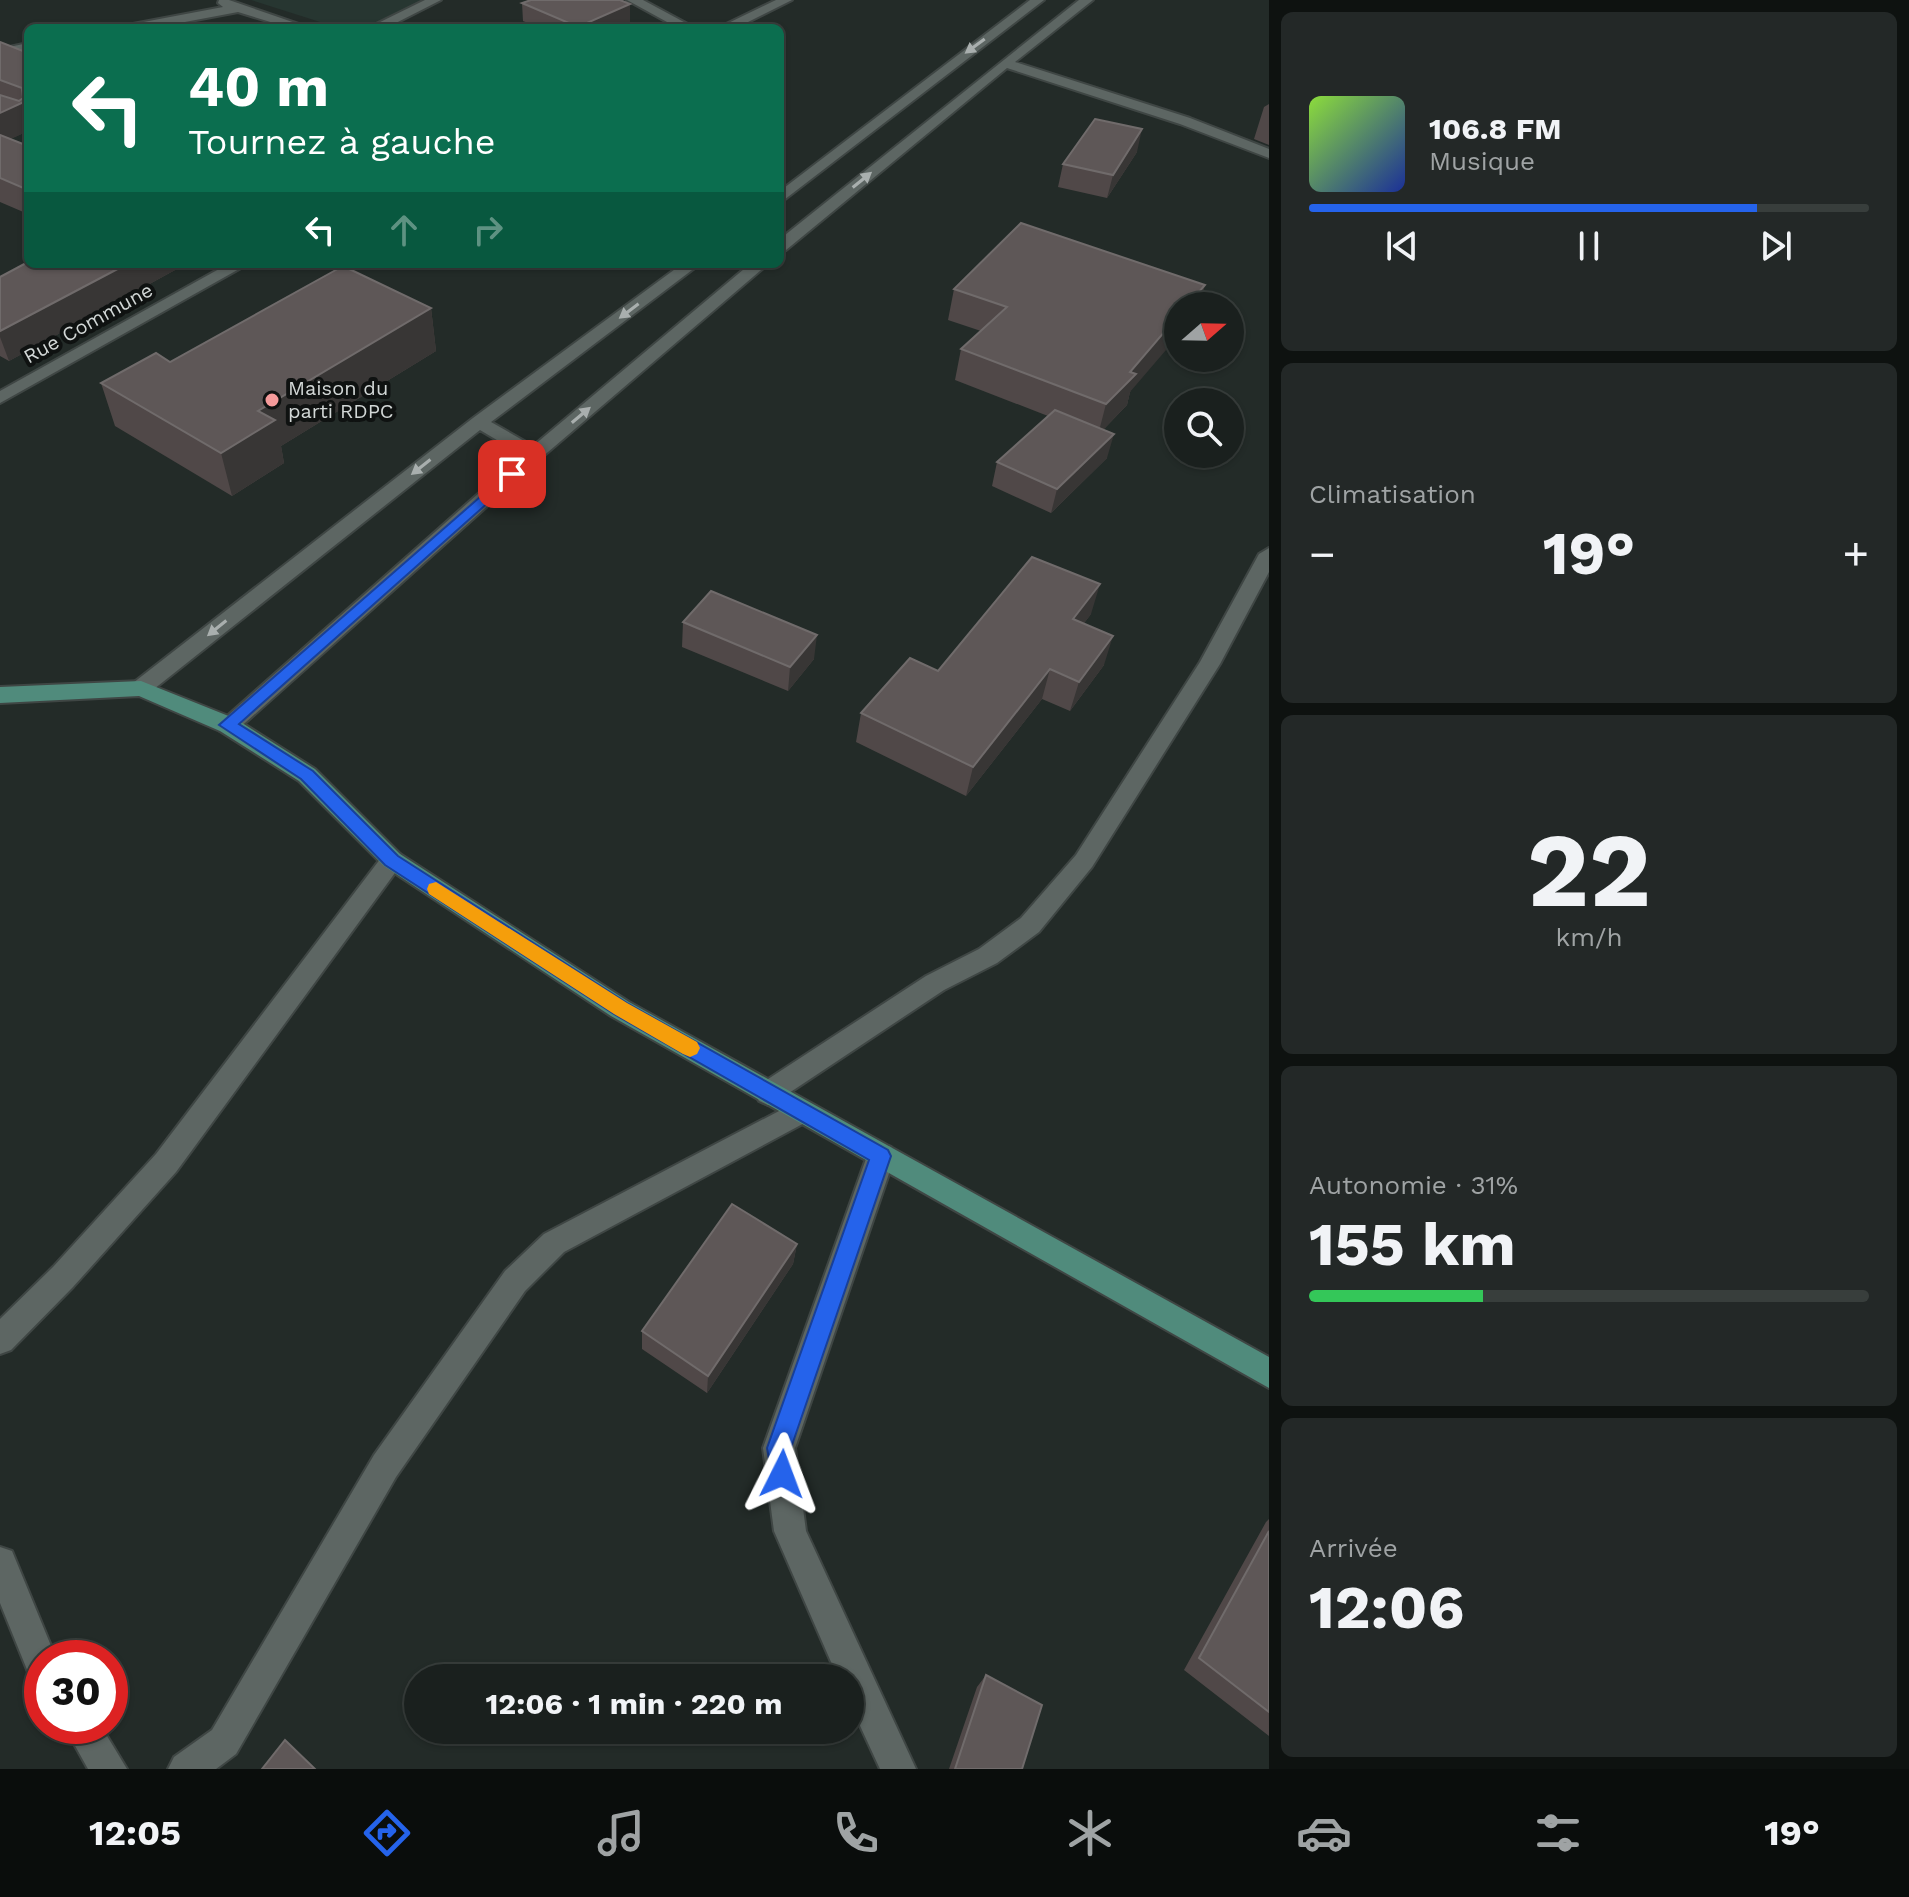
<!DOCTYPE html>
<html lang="fr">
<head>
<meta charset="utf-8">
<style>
  :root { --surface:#1a201e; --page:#232827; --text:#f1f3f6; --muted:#9fa3a4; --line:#383e3c; --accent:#2563eb }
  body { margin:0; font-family:"Work Sans",sans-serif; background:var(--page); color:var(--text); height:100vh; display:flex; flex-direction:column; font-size:30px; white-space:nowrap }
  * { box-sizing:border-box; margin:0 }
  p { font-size:26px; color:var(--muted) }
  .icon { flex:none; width:44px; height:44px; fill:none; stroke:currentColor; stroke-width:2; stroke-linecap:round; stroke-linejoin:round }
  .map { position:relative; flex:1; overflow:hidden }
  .drawer { display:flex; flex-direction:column; gap:12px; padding:12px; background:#0e1210; width:640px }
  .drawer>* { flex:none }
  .guide { position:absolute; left:24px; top:24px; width:760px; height:244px; border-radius:12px; box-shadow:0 2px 6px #0004,0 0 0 2px var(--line); background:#0b6e4f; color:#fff; overflow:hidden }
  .needle { width:52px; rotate:70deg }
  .fabs { position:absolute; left:1164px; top:292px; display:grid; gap:16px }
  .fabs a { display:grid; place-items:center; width:80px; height:80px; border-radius:50%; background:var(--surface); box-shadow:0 2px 6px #0004,0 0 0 2px var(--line); font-size:40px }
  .speed { position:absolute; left:24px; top:1640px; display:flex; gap:16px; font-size:40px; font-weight:700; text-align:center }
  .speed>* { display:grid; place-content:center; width:104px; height:104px; border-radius:50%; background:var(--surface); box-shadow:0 2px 6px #0004,0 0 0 2px var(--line); line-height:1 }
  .speed .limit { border:12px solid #d22; background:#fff; color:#111 }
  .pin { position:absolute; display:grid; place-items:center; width:68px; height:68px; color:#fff; margin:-34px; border-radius:16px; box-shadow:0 4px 12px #0006 }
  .me { position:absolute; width:88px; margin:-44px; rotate:3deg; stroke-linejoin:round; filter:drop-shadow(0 0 6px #0008) }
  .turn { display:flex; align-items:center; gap:28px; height:168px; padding:0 32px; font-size:36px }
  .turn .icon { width:104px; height:104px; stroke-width:2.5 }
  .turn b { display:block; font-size:56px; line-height:68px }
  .lanes { display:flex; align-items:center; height:76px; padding:0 32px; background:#0003; justify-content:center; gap:40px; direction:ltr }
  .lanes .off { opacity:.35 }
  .big { font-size:60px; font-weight:700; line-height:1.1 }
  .drawer .tile { flex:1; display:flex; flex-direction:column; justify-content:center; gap:12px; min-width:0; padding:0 28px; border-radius:12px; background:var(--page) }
  .drawer .dial { align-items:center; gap:0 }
  .dial b { font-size:104px; line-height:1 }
  .song { display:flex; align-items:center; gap:24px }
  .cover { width:96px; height:96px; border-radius:12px; background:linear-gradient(135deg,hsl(90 70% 55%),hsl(230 70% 35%)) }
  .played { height:8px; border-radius:4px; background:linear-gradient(90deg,var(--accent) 80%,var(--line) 80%) }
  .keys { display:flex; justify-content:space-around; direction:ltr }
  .heat { display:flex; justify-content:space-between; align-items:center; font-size:44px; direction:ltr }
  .charge { height:12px; border-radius:6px; background:linear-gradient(90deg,#34c759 31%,var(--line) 0) }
  .trip { position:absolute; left:404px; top:1664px; width:460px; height:80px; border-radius:40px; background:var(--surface); box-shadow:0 2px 6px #0004,0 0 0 2px var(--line); font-weight:700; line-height:80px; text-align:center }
  .menu { display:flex; height:128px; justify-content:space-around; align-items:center; background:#0a0d0c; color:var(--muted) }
  .menu .icon { width:56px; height:56px }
  .menu .selected { color:var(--accent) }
  .menu b { font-size:36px; color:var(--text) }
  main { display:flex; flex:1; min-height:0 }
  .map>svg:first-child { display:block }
</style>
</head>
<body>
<main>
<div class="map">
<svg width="1269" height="1769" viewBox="0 0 1269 1769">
  <rect width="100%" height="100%" fill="#232b28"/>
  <!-- built -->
  <path fill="#273631" d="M251,0h185l-55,28h-42z"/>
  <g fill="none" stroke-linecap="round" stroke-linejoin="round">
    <defs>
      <path id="street" d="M219,0h10l81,28h-20l-52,-16 -85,16h-27l7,-4 90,-17 -5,-4z
        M425,0h16l-55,28h-18z
        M627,0h16l52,28h-17z
        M776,0h16l-56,28h-18z
        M1030,0h14l-264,203v-12z
        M1079,0h14l-78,62 175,56 79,31v9l-89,-34 -173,-56 -221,182 -6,2v-13z
        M28,43v8l-28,6v-8z
        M228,264h20l-248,139v-12z
        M682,264h18l-209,158 42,24 217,-182h18l-227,194 -305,273h-16l-3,-6 305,-270 -42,-25 -331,263h-16l-3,-5 3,-5 340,-265z
        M1269,548v24l-49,92 -128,203 -53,65 -42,31 -53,27 -167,111 -9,4 -9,-4 -4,-8 4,-8 167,-109 53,-27 42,-31 55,-63 124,-193 59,-108z
        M392,851l8,3 4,6 -4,6 -224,306 -103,115 -62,63 -11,4v-35l53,-52 103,-113 228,-300z
        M800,1100l10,4 3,8 -3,8 -246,132 -39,39 -129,186 -160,277 -20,15h-48l6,-12 38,-27 162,-275 131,-184 39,-37z
        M881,1144l10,3 4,9 -100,292 11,83 110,238h-36l-30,-65v-26h-12l-64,-147 -11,-83 104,-292 4,-9z
        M0,1547l12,4 44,107h-14v24l-12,-5 -30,-74z
        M64,1726h37l26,43h-39z"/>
      <path id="primary" d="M141,681l95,38 79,50 85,85 229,148 640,355v31l-658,-372 -227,-150 -85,-85 -79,-50 -81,-35 -139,7v-16z"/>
    </defs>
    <!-- street casing -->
    <use href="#street" stroke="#3f4644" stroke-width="4"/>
    <!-- primary casing -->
    <use href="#primary" stroke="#3f4644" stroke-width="4"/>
    <!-- street -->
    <use href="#street" fill="#5d6663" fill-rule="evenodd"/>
    <!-- primary -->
    <use href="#primary" fill="#508b7c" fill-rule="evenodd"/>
  </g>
  <!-- wall -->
  <path fill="#504848" d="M522,3l108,1v18l-13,6h-78l-16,-7z
    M0,42l28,11v78l-18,8 18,7v68l-28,-12z
    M1269,104v41l-15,-6 10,-32z
    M1137,152l-30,46 -49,-11 5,-23z
    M28,264h158l-177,97 -9,-5v-79z
    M1205,285l-7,21h-20l-48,86 -3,13 -24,25 4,28 -56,55 -59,-27 5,-24 51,-46 -93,-36 6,-31 20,-18 -33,-11 6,-31z
    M431,308l5,43 -155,95 3,17 -52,33 -117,-70 -14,-43 69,-21z
    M1091,614l-7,9 20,42 -34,46 -28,-12 -76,97 -110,-54 5,-29 77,-42z
    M683,622l131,37 -26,32 -106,-44z
    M797,1244l-4,20 -86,129 -65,-44v-18z
    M1269,1519v217l-85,-66 82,-148z
    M986,1675l36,94h-73l28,-82z"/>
  <!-- shaded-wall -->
  <path fill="#383635" d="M630,4v18l-13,6h-39v-1z
    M28,100v31l-28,13v-31z
    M1142,129l-5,23 -30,46 6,-23z
    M127,264h59l-177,97 -9,-24v-6z
    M1205,285l-7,21h-11z
    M431,308l5,43 -155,95 3,17 -52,33 -11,-43 37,-42z
    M1178,316v20l-48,56 -3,13 -29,30 8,-31 24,-32z
    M1114,434l-7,24 -56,55 6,-24z
    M1100,584l-9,30 -26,35 8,-30z
    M817,635l-3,24 -26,32 2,-24z
    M1113,636l-9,29 -34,46 9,-29z
    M1050,669l-8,30 -76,97 7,-29z
    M797,1244l-4,20 -86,129 1,-17z"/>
  <!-- building -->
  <path fill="#5e5757" stroke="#706b6b" stroke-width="2" d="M531,0h89l10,4 -52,23 -56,-24z
    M0,42l28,11v47l-28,13v-18l19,6 4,-3 -1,-10 -22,-8z
    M1095,119l47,10 -29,46 -50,-11z
    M0,135l28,11v44l-28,-12z
    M1021,223l184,62 -18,21h-9v10l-48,56 6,2 -30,30 -145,-55 46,-42 -53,-18z
    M28,262v2h99l-127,67v-54z
    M343,266l88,42 -173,103 17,9 -54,33 -120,-70 55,-30 14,9z
    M1055,410l59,24 -57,55 -60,-27z
    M1032,557l68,27 -27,35 40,17 -34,46 -29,-13 -77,98 -112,-54 49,-55 28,13z
    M711,591l106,44 -27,32 -107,-45z
    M732,1204l65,40 -89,132 -66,-45z
    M1269,1531v181l-70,-54z
    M986,1675l56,30 -20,64h-67z
    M285,1740l30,29h-53z"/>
  <!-- one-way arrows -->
  <defs><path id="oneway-solid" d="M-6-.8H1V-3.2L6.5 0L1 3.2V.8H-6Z" transform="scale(2)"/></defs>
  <g fill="#a9afae">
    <use href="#oneway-solid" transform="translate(975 46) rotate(144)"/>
    <use href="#oneway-solid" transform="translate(862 180) rotate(-39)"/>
    <use href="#oneway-solid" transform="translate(629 311) rotate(143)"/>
    <use href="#oneway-solid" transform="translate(581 415) rotate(-40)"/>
    <use href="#oneway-solid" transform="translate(421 467) rotate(142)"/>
    <use href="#oneway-solid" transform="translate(217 628) rotate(141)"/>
  </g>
  <!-- route -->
  <path fill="#2563eb" stroke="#184099" stroke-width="2" d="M512,469l5,2v6l-278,247 74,47 85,85 229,147 261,147 3,6 -100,292 3,26 -4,8 -8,4 -9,-4 -6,-34 102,-288 -255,-146 -229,-149 -84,-86 -82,-54z"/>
  <!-- slow -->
  <path fill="#f59e0b" d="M436,882l191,121 70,39 3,6 -3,6 -7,3 -7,-3 -69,-40 -185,-120 -2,-5 2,-5z"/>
  <!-- markers -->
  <circle fill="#f59b9b" stroke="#0f1211" stroke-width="3" cx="272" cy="400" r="8"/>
  <g text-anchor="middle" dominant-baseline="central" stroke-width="8" stroke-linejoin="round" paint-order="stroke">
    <!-- far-street labels -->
    <g font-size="20" fill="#d2d7d6" stroke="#0f1211">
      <text transform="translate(88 323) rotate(-29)">Rue Commune</text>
    </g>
    <!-- far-poi labels -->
    <g font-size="20" fill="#d2d7d6" stroke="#0f1211" text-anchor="start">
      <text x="288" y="388">Maison du<tspan x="288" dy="23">parti RDPC</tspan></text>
    </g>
  </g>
</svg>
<div class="fabs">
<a><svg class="needle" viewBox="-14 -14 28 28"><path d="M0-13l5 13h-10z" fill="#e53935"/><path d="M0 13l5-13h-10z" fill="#9fa3a4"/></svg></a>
<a><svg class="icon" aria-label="search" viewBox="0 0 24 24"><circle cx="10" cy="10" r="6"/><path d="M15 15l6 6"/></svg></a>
</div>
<div class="speed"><div class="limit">30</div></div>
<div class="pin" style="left:512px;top:474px;background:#d93025"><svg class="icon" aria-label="arrive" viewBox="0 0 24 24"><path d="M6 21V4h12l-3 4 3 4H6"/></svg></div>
<svg class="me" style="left:782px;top:1474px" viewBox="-20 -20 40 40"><path d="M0-17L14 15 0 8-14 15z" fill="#2563eb" stroke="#fff" stroke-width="4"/></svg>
<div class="trip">12:06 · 1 min · 220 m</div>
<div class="guide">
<div class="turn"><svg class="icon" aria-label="left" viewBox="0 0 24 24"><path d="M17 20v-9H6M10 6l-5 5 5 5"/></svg><div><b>40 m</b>Tournez à gauche</div></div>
<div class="lanes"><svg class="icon" aria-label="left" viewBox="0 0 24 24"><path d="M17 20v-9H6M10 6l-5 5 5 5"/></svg><svg class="icon off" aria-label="ahead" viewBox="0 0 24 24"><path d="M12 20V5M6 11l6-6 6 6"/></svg><svg class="icon off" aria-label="right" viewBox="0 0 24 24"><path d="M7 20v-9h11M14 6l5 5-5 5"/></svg></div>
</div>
</div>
<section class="drawer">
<div class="tile">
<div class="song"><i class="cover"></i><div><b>106.8 FM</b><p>Musique</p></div></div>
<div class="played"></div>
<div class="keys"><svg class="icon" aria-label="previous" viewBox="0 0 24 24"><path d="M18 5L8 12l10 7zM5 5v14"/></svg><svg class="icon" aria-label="pause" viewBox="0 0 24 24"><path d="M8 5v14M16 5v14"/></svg><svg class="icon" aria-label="next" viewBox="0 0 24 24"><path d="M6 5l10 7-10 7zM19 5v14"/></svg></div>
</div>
<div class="tile"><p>Climatisation</p>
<div class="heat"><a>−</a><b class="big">19°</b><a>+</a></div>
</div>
<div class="tile dial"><b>22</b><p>km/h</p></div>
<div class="tile"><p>Autonomie · 31%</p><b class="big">155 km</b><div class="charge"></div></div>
<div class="tile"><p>Arrivée</p><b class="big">12:06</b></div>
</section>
</main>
<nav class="menu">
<b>12:05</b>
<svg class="icon selected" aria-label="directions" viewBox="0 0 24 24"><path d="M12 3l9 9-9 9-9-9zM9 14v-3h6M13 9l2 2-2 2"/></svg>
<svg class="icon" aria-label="music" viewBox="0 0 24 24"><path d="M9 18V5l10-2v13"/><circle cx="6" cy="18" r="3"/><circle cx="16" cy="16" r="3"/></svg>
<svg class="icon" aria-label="phone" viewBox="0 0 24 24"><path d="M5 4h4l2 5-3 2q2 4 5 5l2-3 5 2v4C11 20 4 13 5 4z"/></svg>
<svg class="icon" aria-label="climate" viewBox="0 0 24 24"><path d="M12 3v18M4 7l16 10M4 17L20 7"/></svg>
<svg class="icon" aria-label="car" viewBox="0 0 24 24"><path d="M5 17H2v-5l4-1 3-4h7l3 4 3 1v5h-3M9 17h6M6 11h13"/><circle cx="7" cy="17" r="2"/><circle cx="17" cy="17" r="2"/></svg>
<svg class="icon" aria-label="filters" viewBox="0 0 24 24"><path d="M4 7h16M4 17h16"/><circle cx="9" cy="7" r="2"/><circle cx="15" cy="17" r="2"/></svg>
<b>19°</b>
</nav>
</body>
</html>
